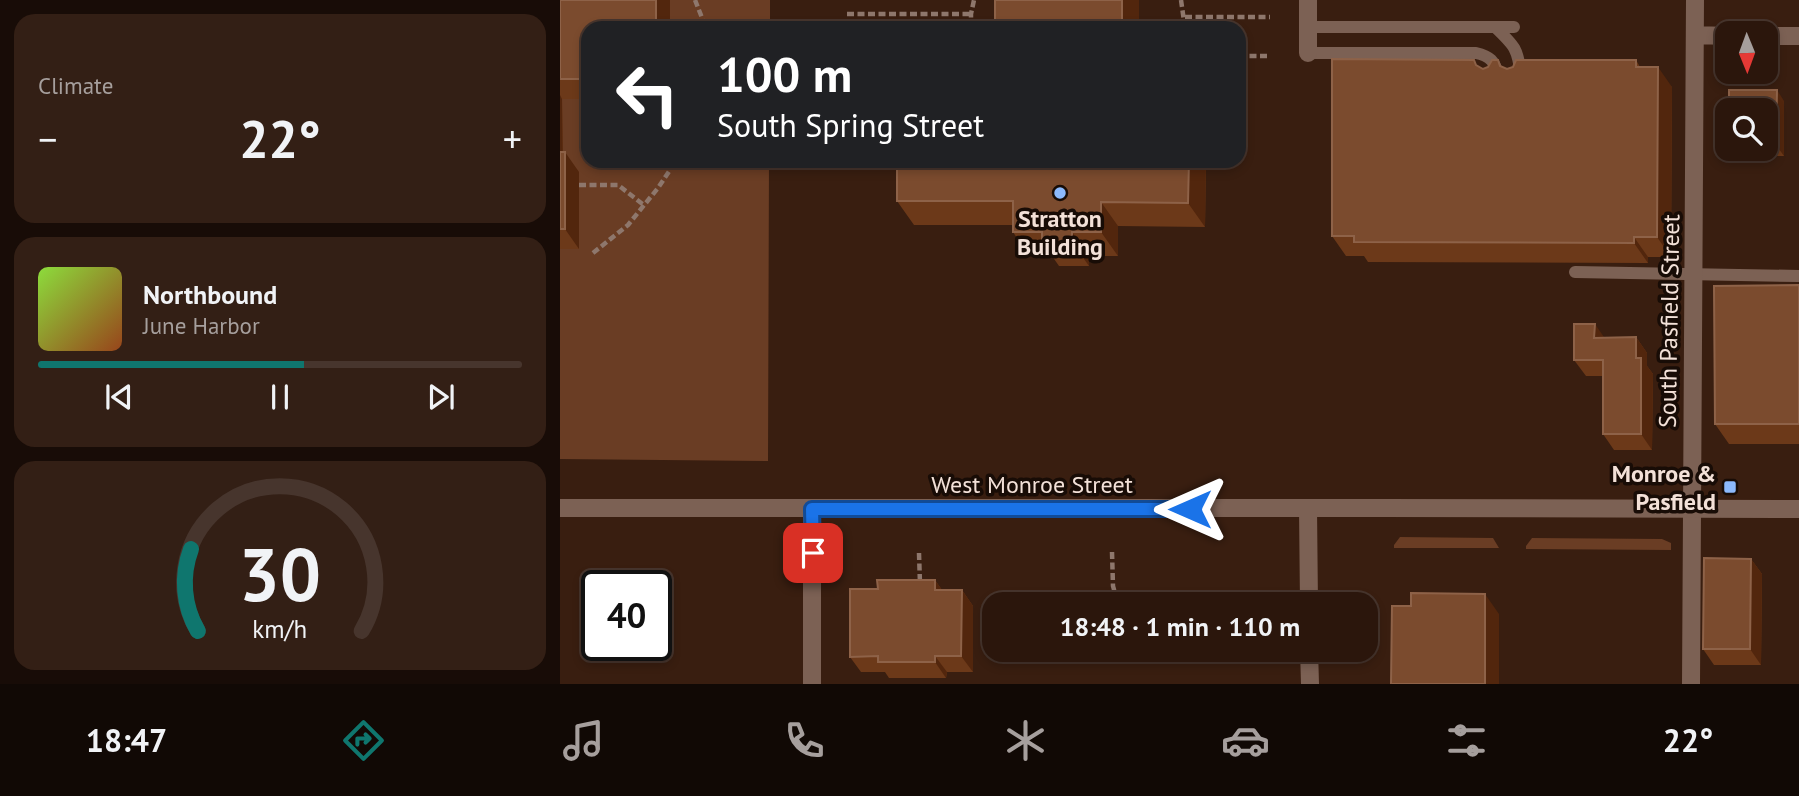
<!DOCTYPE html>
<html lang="en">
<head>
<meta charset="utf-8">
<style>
  :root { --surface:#2b160c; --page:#331f15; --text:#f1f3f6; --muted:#a69f9d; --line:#47352d; --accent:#0f766e }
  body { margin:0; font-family:"PT Sans",sans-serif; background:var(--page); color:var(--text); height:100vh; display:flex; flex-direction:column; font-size:26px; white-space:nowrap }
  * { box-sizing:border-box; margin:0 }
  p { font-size:23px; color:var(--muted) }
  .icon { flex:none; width:38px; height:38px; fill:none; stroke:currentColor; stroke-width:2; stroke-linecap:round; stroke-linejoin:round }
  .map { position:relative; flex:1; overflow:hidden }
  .details { display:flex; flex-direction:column; gap:14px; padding:14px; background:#180c07; width:560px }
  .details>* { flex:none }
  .top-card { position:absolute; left:21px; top:21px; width:665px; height:147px; border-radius:21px; box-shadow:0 4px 10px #0003,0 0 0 2px var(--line); background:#202124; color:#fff; overflow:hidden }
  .needle { width:46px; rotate:179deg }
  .controls { position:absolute; left:1155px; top:21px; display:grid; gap:14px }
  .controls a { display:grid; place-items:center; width:63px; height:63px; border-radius:14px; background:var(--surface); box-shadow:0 4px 10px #0003,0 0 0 2px var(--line); font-size:35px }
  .speed { position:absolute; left:21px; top:570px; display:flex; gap:14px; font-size:35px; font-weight:700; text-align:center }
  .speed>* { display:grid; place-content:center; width:91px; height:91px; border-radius:50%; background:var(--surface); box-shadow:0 4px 10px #0003,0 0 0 2px var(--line); line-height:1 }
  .speed .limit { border:4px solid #111; border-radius:10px; background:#fff; color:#111 }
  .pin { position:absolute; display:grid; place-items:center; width:60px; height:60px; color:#fff; margin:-30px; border-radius:14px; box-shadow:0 4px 10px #0006 }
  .me { position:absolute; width:77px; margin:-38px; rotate:270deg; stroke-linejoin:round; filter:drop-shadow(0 0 5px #0008) }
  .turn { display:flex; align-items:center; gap:24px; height:147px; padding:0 21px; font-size:32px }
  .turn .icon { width:91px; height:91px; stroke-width:2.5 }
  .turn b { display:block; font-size:49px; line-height:60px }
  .big { font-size:52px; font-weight:700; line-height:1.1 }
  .details .widget { flex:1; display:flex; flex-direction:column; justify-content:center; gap:10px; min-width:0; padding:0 24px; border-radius:21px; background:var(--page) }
  .details .dial { align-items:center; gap:0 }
  .dial svg { height:182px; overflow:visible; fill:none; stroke:var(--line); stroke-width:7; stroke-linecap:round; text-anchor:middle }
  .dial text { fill:var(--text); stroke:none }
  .song { display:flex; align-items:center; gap:21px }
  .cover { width:84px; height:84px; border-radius:10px; background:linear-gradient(135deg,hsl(90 70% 55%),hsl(20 70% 35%)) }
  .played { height:7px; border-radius:4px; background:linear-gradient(90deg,var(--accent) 55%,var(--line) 55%) }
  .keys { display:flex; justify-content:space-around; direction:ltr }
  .heat { display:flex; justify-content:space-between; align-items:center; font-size:38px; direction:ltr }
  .trip { position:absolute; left:422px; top:592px; width:396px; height:70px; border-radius:21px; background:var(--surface); box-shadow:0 4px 10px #0003,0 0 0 2px var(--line); font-weight:700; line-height:70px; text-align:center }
  .dock { display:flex; height:112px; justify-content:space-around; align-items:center; background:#110905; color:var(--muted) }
  .dock .icon { width:49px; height:49px }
  .dock .active { color:var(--accent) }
  .dock b { font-size:32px; color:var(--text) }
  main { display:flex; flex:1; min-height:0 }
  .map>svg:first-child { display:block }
</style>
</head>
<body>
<main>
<section class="details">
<div class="widget"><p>Climate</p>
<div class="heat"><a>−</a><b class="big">22°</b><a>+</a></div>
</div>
<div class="widget">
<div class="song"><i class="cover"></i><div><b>Northbound</b><p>June Harbor</p></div></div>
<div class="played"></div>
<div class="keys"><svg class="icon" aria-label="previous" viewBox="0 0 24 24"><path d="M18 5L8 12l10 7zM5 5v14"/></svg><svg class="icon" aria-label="pause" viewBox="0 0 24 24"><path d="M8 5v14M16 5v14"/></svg><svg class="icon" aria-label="next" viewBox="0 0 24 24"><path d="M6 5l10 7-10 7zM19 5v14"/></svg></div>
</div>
<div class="widget dial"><svg viewBox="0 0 100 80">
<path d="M14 69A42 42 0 1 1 86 69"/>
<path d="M14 69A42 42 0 0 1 11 33" stroke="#0f766e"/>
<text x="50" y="56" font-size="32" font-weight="700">30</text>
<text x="50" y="72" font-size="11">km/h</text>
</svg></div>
</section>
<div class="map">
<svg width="1239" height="684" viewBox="0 0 1239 684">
  <rect width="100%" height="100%" fill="#391e10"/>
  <!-- green -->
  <path fill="#6a3d24" d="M0,0h210v28h-182v133h181l-1,300 -208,-2z
    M840,537l93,1 6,10h-105v-3z
    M972,538l130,1 9,4v7l-145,-1v-3z"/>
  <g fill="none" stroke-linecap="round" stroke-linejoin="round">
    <!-- path -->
    <path stroke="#8e776c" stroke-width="4.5" stroke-dasharray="7 3.5" stroke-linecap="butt" d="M135,0l11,28
      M621,0l4,28
      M287,14h124
      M625,17h85
      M411,28v-14l3,-14
      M679,56h31
      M19,185h39l27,21
      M33,253l35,-28 30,-37 18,-27
      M552,552l1,34 4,14
      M359,553l1,31"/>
    <!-- service -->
    <path stroke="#7c6154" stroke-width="12" d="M748,27h206
      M935,27c20,19 23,22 26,49
      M748,53h168c13,3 20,8 21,22
      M1015,272l224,4"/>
    <!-- minor -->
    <path stroke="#7c6154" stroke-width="18" d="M1135,35l32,1
      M1206,36h33
      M748,53v-53
      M748,508l1,96
      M749,649l1,35
      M252,684v-175
      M1131,684l4,-684"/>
    <!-- tertiary -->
    <path stroke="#7c6154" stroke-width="18" d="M0,508h820l419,1"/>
  </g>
  <!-- wall -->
  <path fill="#6c3919" d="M0,0l28,28v71h-26l1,53 16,20v77h-19z
    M1076,60l4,7 32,20 -1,170h-23v6l-280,-1 -4,-6h-18l-14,-20 147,-169 4,2 20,-2 4,2z
    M1224,101v55h-48l-5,-7h35v-39z
    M646,161l-1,66 -87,-1v30h-29v10h-30l-7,-10h-23l-16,-24v-7h-99l-17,-24z
    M1239,285v159h-70l-14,-20z
    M1076,337l11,16v13l6,8 -1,76h-38l-11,-16v-58h-17l-12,-16 30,-22z
    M1191,559l11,15 -1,91h-47l-11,-16z
    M375,580l7,10h20l11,16v66h-26l-1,6h-57l-4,-6h-24l-11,-15 28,-68z"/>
  <!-- shaded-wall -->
  <path fill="#52260d" d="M96,0h14v28h-14z
    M562,0h17v28h-17z
    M1098,67l14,20 -1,170 -14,-20z
    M1217,90l7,11v55l-8,-11z
    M0,95l2,4 1,73 -3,-4z
    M5,152l14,20v77l-14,-20z
    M629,161h17l-1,66 -17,-24z
    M541,202l17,24v30l-17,-24z
    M512,232l17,24v10l-17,-24z
    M1074,237l14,20v6l-14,-20z
    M1035,324l11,16 -12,-2z
    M1076,337l11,16v13l6,8 -1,76 -11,-16 -5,-76z
    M1191,559l11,15 -1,91 -11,-16z
    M375,580l11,16 -11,-6z
    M402,590l11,16v66l-12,-16z
    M925,594l14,20v70h-14z
    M375,656l12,16 -1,6 -11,-16z"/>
  <!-- building -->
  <path fill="#7b4b2e" stroke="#8e6248" stroke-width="2" d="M0,0h96v28h-68v51h-28z
    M435,0h127v28h-127z
    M772,59l142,1 2,5 7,4 5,-2 4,-7h6l2,6 7,3 6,-2 3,-7h120v7h22l-1,170h-23v6l-280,-1v-6h-22z
    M1169,90h48l-1,55h-10v-35h-37z
    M0,152h5v77h-5z
    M337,161h292l-1,42 -87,-1v30h-29v10h-30v-10h-29v-31h-116z
    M1239,285v139h-84l-1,-138z
    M1014,324h21l-1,14 42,-1v21h5v76h-38v-74h-29z
    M1144,558l47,1 -1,90h-47z
    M317,580h58v10h27l-1,66h-26v6h-57v-6l-28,1v-68h28z
    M851,593l74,1v90h-94l1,-78h19z"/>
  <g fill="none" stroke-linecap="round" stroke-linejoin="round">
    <defs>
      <path id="route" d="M253,553l-1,-44h378"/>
    </defs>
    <!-- route casing -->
    <use href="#route" stroke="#114b97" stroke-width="18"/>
    <!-- route -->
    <use href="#route" stroke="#1a73e8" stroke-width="12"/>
  </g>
  <!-- markers -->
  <g fill="#8cb9fc" stroke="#180c06" stroke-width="2.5">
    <circle cx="500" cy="193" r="7"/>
    <rect x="1163" y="480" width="14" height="14" rx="3.5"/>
  </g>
  <g text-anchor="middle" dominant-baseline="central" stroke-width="7" stroke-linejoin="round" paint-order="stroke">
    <!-- poi labels -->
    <g font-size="24" font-weight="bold" fill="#f3e1d8" stroke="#180c06">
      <text x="500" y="218">Stratton<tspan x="500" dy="28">Building</tspan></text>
      <text x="1156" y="473" text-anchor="end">Monroe &amp;<tspan x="1156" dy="28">Pasfield</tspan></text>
    </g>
    <!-- street labels -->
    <g font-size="24" fill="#f3e1d8" stroke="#180c06">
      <text transform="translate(1109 321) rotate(-89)">South Pasfield Street</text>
      <text x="472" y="484">West Monroe Street</text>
    </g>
  </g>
</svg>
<div class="controls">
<a><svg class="needle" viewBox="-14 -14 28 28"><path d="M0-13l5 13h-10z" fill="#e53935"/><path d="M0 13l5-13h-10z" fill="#a69f9d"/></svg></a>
<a><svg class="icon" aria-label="search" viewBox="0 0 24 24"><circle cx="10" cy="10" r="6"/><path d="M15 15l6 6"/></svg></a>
</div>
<div class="speed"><div class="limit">40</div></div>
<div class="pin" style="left:253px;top:553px;background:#d93025"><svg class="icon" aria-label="arrive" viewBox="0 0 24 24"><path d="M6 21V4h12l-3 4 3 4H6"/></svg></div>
<svg class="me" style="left:630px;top:509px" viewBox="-20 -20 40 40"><path d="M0-17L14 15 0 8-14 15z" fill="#1a73e8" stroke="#fff" stroke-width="4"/></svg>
<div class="trip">18:48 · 1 min · 110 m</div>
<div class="top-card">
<div class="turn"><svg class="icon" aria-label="left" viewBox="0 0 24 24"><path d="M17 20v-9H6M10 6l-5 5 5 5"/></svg><div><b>100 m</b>South Spring Street</div></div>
</div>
</div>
</main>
<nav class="dock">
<b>18:47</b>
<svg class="icon active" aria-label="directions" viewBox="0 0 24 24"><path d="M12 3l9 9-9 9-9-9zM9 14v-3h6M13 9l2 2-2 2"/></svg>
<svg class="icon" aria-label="music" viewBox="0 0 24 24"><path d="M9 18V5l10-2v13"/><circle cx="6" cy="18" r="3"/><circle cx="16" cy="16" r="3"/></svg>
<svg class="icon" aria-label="phone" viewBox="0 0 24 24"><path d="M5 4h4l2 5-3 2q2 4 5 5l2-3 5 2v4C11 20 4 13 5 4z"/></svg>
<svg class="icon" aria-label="climate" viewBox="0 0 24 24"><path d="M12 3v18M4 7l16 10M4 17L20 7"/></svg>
<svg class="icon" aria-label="car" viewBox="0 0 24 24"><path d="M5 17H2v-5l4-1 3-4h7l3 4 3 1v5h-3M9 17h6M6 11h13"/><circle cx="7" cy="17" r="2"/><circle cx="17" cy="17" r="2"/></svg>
<svg class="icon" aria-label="filters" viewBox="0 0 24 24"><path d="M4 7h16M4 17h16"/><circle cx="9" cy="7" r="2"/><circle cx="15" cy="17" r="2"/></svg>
<b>22°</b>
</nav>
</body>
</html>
